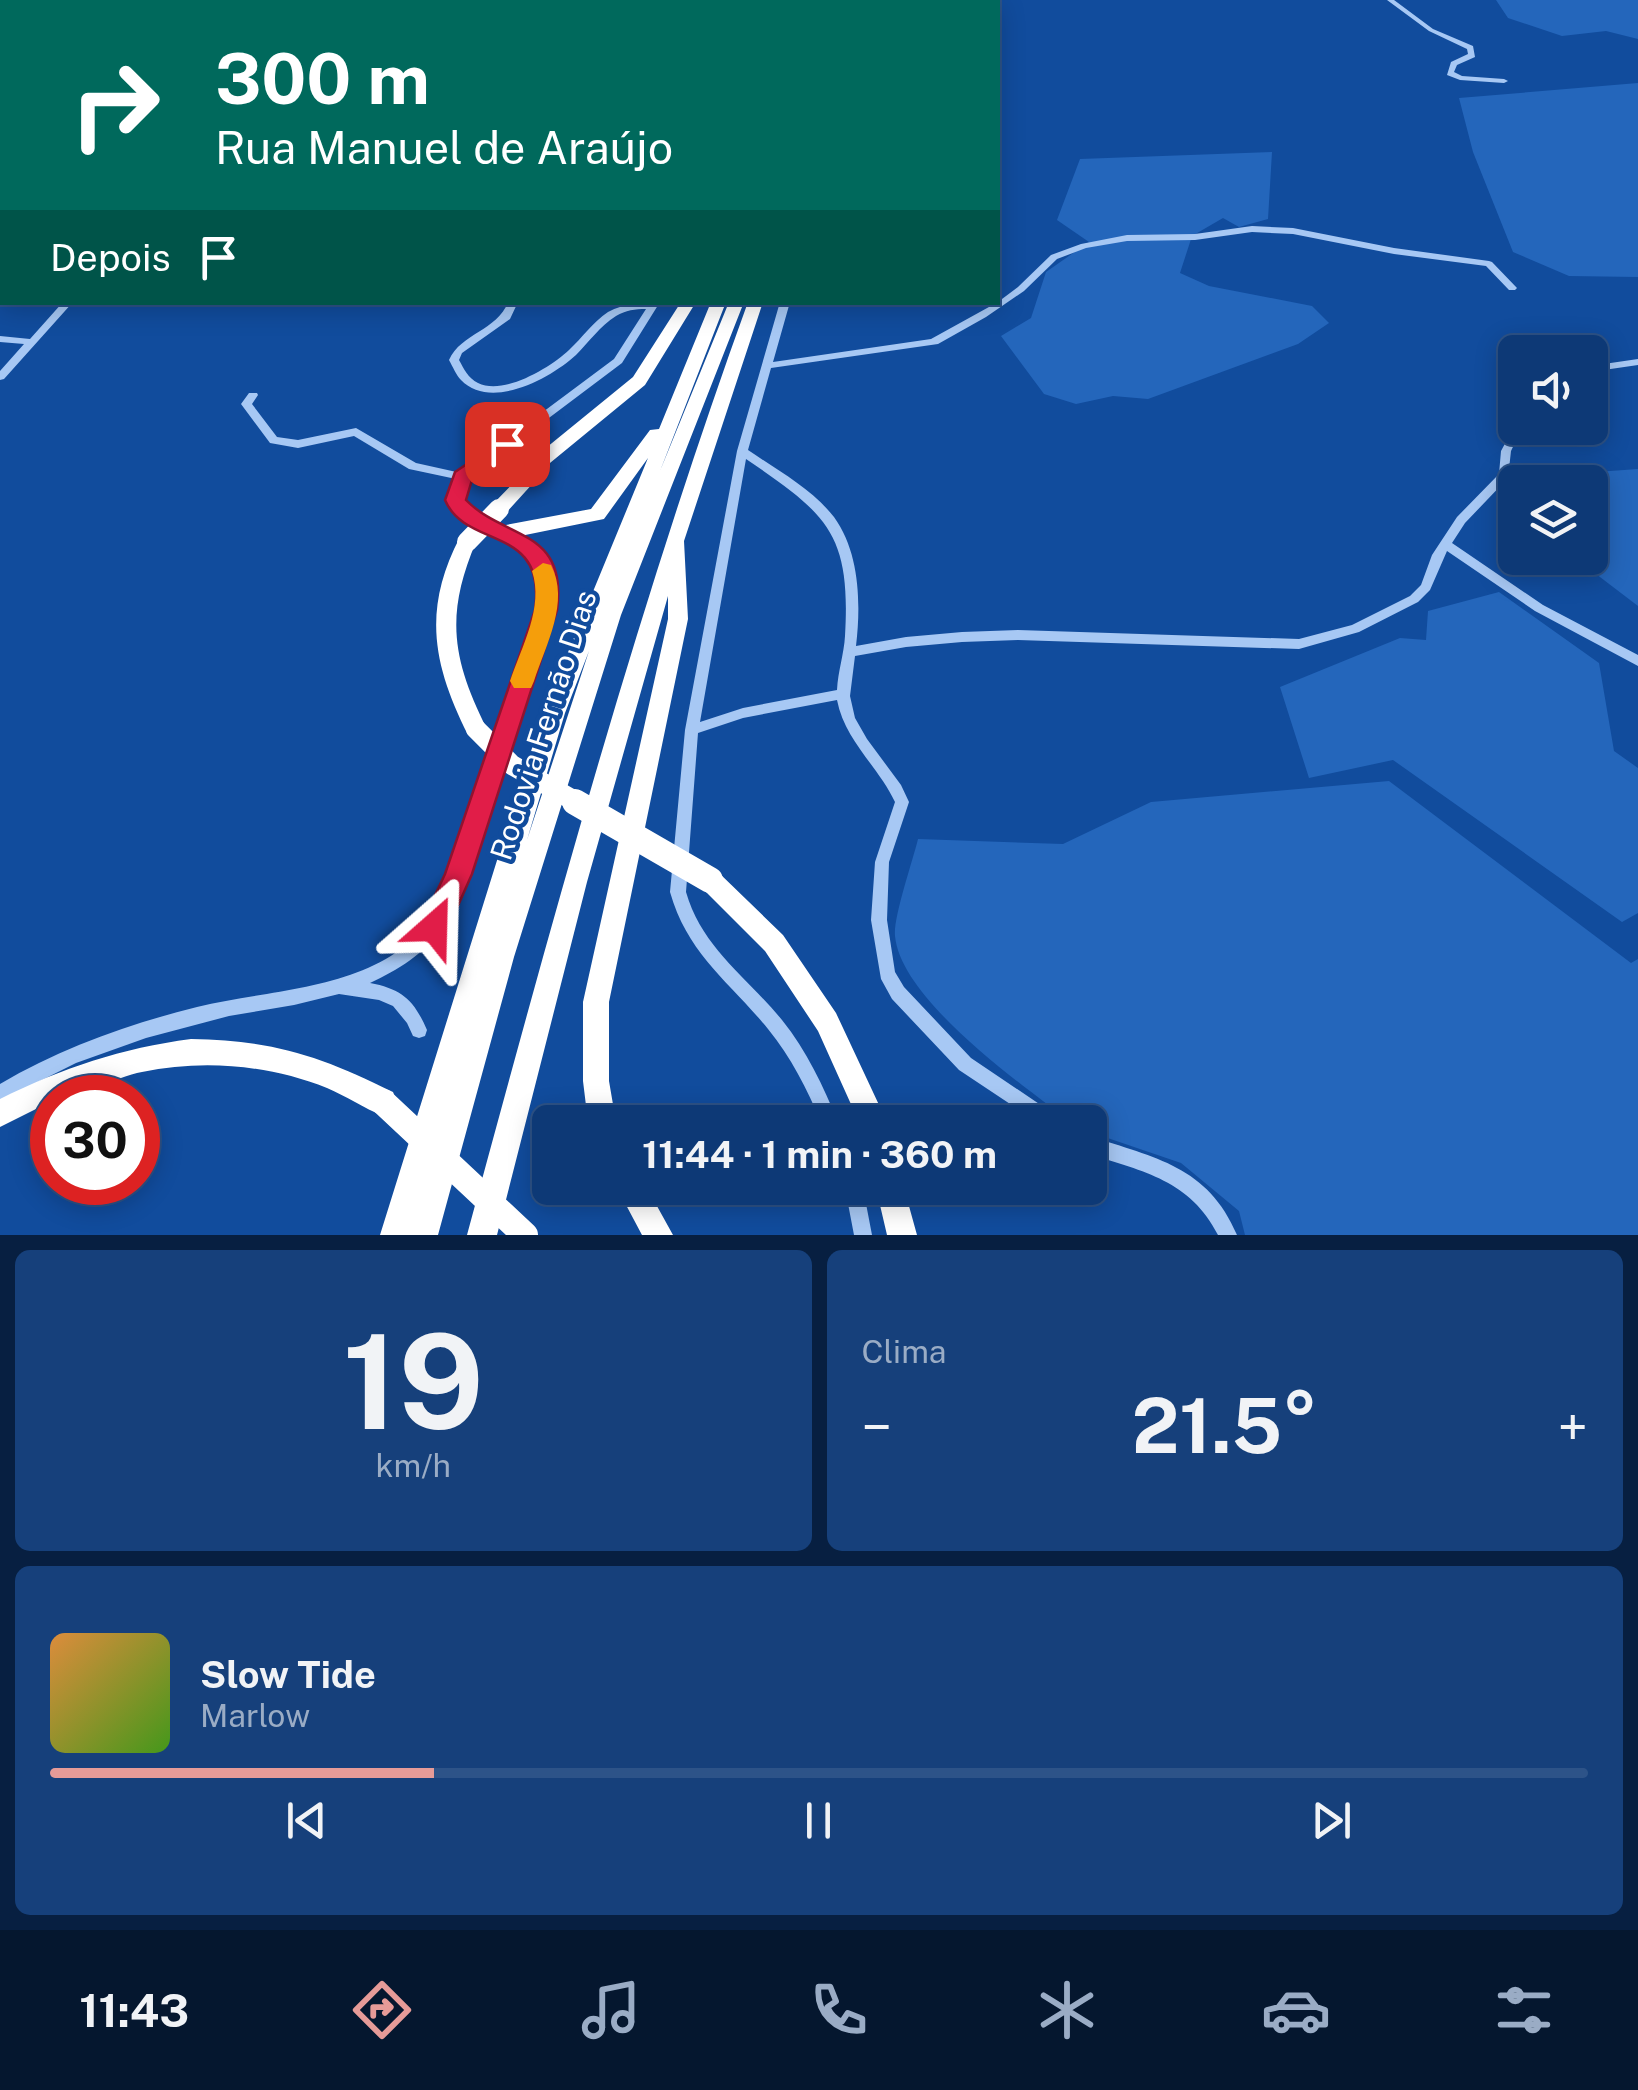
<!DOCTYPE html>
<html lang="pt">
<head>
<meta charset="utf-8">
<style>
  :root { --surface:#0d3976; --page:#16407b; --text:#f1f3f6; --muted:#9aacc5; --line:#2d5388; --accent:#e69b98 }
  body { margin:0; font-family:"Public Sans",sans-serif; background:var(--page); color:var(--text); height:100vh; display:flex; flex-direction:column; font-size:38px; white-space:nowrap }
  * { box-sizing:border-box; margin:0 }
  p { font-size:32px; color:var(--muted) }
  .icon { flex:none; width:55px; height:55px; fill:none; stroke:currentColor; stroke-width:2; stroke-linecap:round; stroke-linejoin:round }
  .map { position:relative; height:1235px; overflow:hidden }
  .panel { display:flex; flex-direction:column; gap:15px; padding:15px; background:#071f41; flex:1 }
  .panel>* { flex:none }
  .hud { position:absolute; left:0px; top:0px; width:1000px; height:305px; box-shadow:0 5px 25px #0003,0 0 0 2px var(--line); background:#00695c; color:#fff; overflow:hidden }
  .tools { position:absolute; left:1498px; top:335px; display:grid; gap:20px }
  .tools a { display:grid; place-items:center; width:110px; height:110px; border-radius:15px; background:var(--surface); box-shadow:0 5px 25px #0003,0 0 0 2px var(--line); font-size:50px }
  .speed { position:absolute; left:30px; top:1075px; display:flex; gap:20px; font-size:50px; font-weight:700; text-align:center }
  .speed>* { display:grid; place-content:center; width:130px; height:130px; border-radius:50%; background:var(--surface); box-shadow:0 5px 25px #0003,0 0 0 2px var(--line); line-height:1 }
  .speed .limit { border:15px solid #d22; background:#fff; color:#111 }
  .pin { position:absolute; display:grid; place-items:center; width:85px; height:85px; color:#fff; margin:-42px; border-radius:20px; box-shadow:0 5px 15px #0006 }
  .me { position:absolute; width:110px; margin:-55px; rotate:25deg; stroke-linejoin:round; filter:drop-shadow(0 0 8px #0008) }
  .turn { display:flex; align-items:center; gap:35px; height:210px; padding:0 50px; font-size:45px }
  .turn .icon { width:130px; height:130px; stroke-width:2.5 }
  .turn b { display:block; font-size:70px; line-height:85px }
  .then { display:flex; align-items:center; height:95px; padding:0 50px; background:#0003; gap:20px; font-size:38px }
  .big { font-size:75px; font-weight:700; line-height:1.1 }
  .panel .widget { flex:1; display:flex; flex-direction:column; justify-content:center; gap:15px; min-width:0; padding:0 35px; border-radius:15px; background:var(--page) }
  .panel .dial { align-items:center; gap:0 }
  .dial b { font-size:130px; line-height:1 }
  .song { display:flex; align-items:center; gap:30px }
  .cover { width:120px; height:120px; border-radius:15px; background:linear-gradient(135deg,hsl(30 70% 55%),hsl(100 70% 35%)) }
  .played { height:10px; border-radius:5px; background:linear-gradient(90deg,var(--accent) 25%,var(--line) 25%) }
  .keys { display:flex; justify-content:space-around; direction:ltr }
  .heat { display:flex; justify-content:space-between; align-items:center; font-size:55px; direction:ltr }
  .panel .tiles { flex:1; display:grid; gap:15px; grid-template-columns:1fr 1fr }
  .widget:last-child { grid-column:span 2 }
  .trip { position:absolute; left:532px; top:1105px; width:575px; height:100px; border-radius:15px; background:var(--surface); box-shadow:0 5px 25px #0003,0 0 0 2px var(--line); font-weight:700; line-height:100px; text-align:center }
  .menu { display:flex; height:160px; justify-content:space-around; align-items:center; background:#05172f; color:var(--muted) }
  .menu .icon { width:70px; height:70px }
  .menu .selected { color:var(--accent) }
  .menu b { font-size:45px; color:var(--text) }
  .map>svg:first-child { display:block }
</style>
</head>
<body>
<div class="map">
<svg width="1638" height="1235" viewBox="0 0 1638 1235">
  <rect width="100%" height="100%" fill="#114c9d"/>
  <!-- green -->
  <path fill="#2466bb" d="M1496,0h142v39l-32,-8 -44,5 -54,-18z
    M1638,83v194l-69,-1 -56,-24 -40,-100 -14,-54z
    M1272,152l-4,67 -29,8 -16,-9 -31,18 -12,37 29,13 103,20 17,17 -31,21 -150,55 -35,-3 -37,8 -32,-10 -43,-58 30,-18 15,-46 43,-30 -32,-22 23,-61z
    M1557,463l39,9 42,-3v137l-63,-48h15v-76h-72l14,-12z
    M1499,592l100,71 15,88 24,17v145l-16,9 -229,-162 -84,18 -29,-91 120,-49 26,2 2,-29z
    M1389,781l242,182 7,-4v276h-393l-6,-24 -58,-48 -91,-31v-10h-19c-49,-37 -170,-122 -176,-186 -2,-18 18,-76 23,-97l145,5 88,-42z"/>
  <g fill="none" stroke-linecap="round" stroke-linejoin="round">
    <!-- minor -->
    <path fill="#a7c8f4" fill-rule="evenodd" d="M351,0h7l-2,2h-6z
      M400,0h7l-2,2h-6z
      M449,0h7l-2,2h-6z
      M586,0h7l-2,2h-6z
      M616,0h8l-2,2h-7z
      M657,0h11l-5,2h-9z
      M738,0h10l-4,2h-9z
      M910,0h8l-2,2h-7z
      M978,0h7l-2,2h-6z
      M1387,0h7l39,29 40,17 2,11 -18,8 -3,7 8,4 42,3 4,2 -4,2 -44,-3 -13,-5 4,-13 17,-8 -1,-5 -38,-18z
      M0,187h2v5l-2,1z
      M1252,226l41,2 101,20 95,13 3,1 25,26 -2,2h-6l-23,-24 -92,-12 -101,-20 -41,-2 -57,8 -68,1 -41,7 -29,11 -33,32 -38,26 -48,27 -167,24 -23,82c29,20 64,39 86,67 26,36 27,87 22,129l50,-9 56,-5 56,-2 281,9 53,-14 58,-29 11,-11 11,-30 25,-38 42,-43 2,-23 14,-26v3h7l-11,23 -3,27 -43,45 -13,20 91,62 95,50v11l-103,-55 -88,-60 -17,39 -12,12 -59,30 -60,17 -281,-9 -56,2 -56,5 -51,9 -5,40 5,22 12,21 34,46 8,17 -20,60 -2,58 8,52 9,15 67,71 86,58 2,6h-22l-78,-52 -67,-71 -11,-20 -10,-59 4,-58 20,-60c-17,-36 -50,-61 -58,-102l-94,18 -45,15 -12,159c16,56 61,85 96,128 25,31 41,66 56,102h-17c-14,-33 -30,-65 -53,-93 -39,-48 -80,-74 -98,-137l15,-162 52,-279 43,-149h10l-17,60 158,-23 67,-37 20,-15 33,-32 30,-11 46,-9 68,-1zM746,459c81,55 105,74 99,177 -1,18 -7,35 -8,54l-94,18 -43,14z
      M2,231v7l-2,1v-7z
      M2,290v7l-2,1v-7z
      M63,302h10l-69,77 -4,1v-9l24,-27 -24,-2v-6l30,3z
      M508,302h10l-8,17 -48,34 -3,7c5,9 9,18 19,23 26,13 73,-16 91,-33 13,-12 24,-28 39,-38 16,-9 36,-10 52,-10l-38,61 -154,116 -6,13 2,14c53,27 90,35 88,104 -23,70 -47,141 -70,211 -11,36 -17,76 -40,107 -18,26 -44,42 -72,55 32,6 44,17 57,47l-2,6 -6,2 -6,-2 -6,-13 -14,-17 -14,-6 -40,-6 -45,11 -65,11 -83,22 -70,25 -76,38v-17c61,-36 129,-60 197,-77 81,-20 190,-16 239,-96 17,-28 22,-62 33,-93 23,-69 47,-139 71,-208 0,-13 2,-27 -3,-39 -11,-32 -55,-46 -82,-60l-5,-19 6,-13 -47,-10 -55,-33 -56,12 -28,-5 -29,-39 8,-11h8l1,2 -6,9 25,33 21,3 58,-12 60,35 45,10 153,-114 32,-50c-11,0 -20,1 -30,7 -16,10 -27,26 -40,39 -25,23 -85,56 -115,25 -5,-5 -8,-13 -12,-20 12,-27 48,-29 59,-58z
      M1638,359v6l-48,7v-6z
      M1090,1136c65,22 118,30 147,99h-19c-28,-55 -74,-63 -128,-81z
      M845,1188h18l9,47h-18z"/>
    <!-- highway -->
    <path fill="#fff" fill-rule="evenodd" d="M681,302h15l-51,83 -106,87 -4,9 -30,33h-12l-3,-5 3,-5 28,-29 4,-10 108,-88z
      M711,302h15l-66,169 69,-169h15l-123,313 -107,342 -76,278h-58l163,-522 105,-255 -44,61 -98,20 -9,-7 9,-7 85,-16 59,-79 9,-1zM589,651l-62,189 38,-127z
      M748,302h15l-79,239 4,78 -79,383v79l7,41h-28l-5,-41v-79l85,-383v-23l-81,286 -90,353h-30c85,-314 170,-627 281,-933z
      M467,535l9,7c-31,73 -24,117 11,187l-3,6 -8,3 -8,-3c-35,-70 -46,-125 -8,-198z
      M710,869l8,3 65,63 53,78 51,109h-28l-41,-91 -53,-80 -63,-63 -4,-8 4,-8z
      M191,1039c81,1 130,17 202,53l4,10 -4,10 -10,4c-19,-8 -37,-20 -56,-28 -58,-23 -123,-29 -185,-16 -26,5 -66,26 -90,26v3l-52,26v-28c62,-31 122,-51 191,-60z
      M617,1188h30l26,47h-31z
      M876,1188h28l13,47h-30z"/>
    <!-- highway-bridge-far1 -->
    <path stroke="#fff" stroke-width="20" d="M467,542l32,-33
      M476,729l36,36 68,39"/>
    <!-- highway-bridge -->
    <path stroke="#fff" stroke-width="26" d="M575,802l135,78
      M383,1102l142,133"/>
  </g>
  <!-- route -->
  <path fill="#e11d48" stroke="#92132f" stroke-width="2.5" d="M507,437l10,7 -3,4 -42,32 -6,20c39,40 102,28 91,110l-85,264 -28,63 -10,3 -9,-3 -5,-10 25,-53 90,-264c12,-86 -69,-60 -90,-110l10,-28z"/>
  <!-- slow -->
  <path fill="#f59e0b" d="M543,563l8,2c19,37 -5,79 -17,116l-3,7h-17l-4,-7c12,-35 34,-74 22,-110z"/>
  <g text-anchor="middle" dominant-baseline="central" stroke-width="9" stroke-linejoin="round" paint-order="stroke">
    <!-- street labels -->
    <g font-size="30" fill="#fff" stroke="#114c9d">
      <text transform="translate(543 725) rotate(-72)">Rodovia Fernão Dias</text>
    </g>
  </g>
</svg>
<div class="tools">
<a><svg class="icon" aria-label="sound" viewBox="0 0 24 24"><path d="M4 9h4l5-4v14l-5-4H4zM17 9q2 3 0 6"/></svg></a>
<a><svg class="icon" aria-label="layers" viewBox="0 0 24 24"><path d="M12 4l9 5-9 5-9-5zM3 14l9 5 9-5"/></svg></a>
</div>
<div class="speed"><div class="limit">30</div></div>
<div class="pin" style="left:507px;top:444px;background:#d93025"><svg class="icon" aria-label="arrive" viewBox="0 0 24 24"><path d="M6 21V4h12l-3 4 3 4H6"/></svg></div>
<svg class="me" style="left:434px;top:927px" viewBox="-20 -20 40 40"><path d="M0-17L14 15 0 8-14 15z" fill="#e11d48" stroke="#fff" stroke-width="4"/></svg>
<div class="trip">11:44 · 1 min · 360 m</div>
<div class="hud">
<div class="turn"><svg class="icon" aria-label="right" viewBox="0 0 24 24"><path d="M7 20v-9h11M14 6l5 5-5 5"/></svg><div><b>300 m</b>Rua Manuel de Araújo</div></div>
<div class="then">Depois<svg class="icon" aria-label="arrive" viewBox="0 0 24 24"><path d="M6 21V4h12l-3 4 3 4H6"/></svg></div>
</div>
</div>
<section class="panel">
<div class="tiles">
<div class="widget dial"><b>19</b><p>km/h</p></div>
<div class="widget"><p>Clima</p>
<div class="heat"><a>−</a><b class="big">21.5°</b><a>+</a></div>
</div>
<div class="widget">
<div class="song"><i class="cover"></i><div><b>Slow Tide</b><p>Marlow</p></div></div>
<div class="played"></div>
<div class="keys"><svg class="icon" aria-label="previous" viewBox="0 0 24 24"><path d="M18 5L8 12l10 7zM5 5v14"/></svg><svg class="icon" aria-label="pause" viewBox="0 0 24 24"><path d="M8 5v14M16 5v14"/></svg><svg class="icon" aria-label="next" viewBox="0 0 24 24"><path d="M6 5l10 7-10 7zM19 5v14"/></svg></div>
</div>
</div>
</section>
<nav class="menu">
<b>11:43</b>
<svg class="icon selected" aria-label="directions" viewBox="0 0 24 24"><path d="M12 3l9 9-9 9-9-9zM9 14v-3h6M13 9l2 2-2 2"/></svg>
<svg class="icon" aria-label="music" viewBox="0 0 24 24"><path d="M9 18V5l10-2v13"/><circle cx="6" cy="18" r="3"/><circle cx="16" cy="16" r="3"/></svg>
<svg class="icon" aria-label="phone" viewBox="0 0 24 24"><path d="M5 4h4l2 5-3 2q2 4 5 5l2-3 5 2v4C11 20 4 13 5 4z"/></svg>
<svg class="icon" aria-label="climate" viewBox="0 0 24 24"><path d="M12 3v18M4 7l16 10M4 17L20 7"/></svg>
<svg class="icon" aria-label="car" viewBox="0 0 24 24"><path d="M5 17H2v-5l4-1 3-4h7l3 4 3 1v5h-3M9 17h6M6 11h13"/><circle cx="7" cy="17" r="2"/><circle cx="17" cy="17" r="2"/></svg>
<svg class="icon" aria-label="filters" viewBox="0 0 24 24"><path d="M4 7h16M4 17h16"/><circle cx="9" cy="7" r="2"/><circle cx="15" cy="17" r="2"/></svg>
</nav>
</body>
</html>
